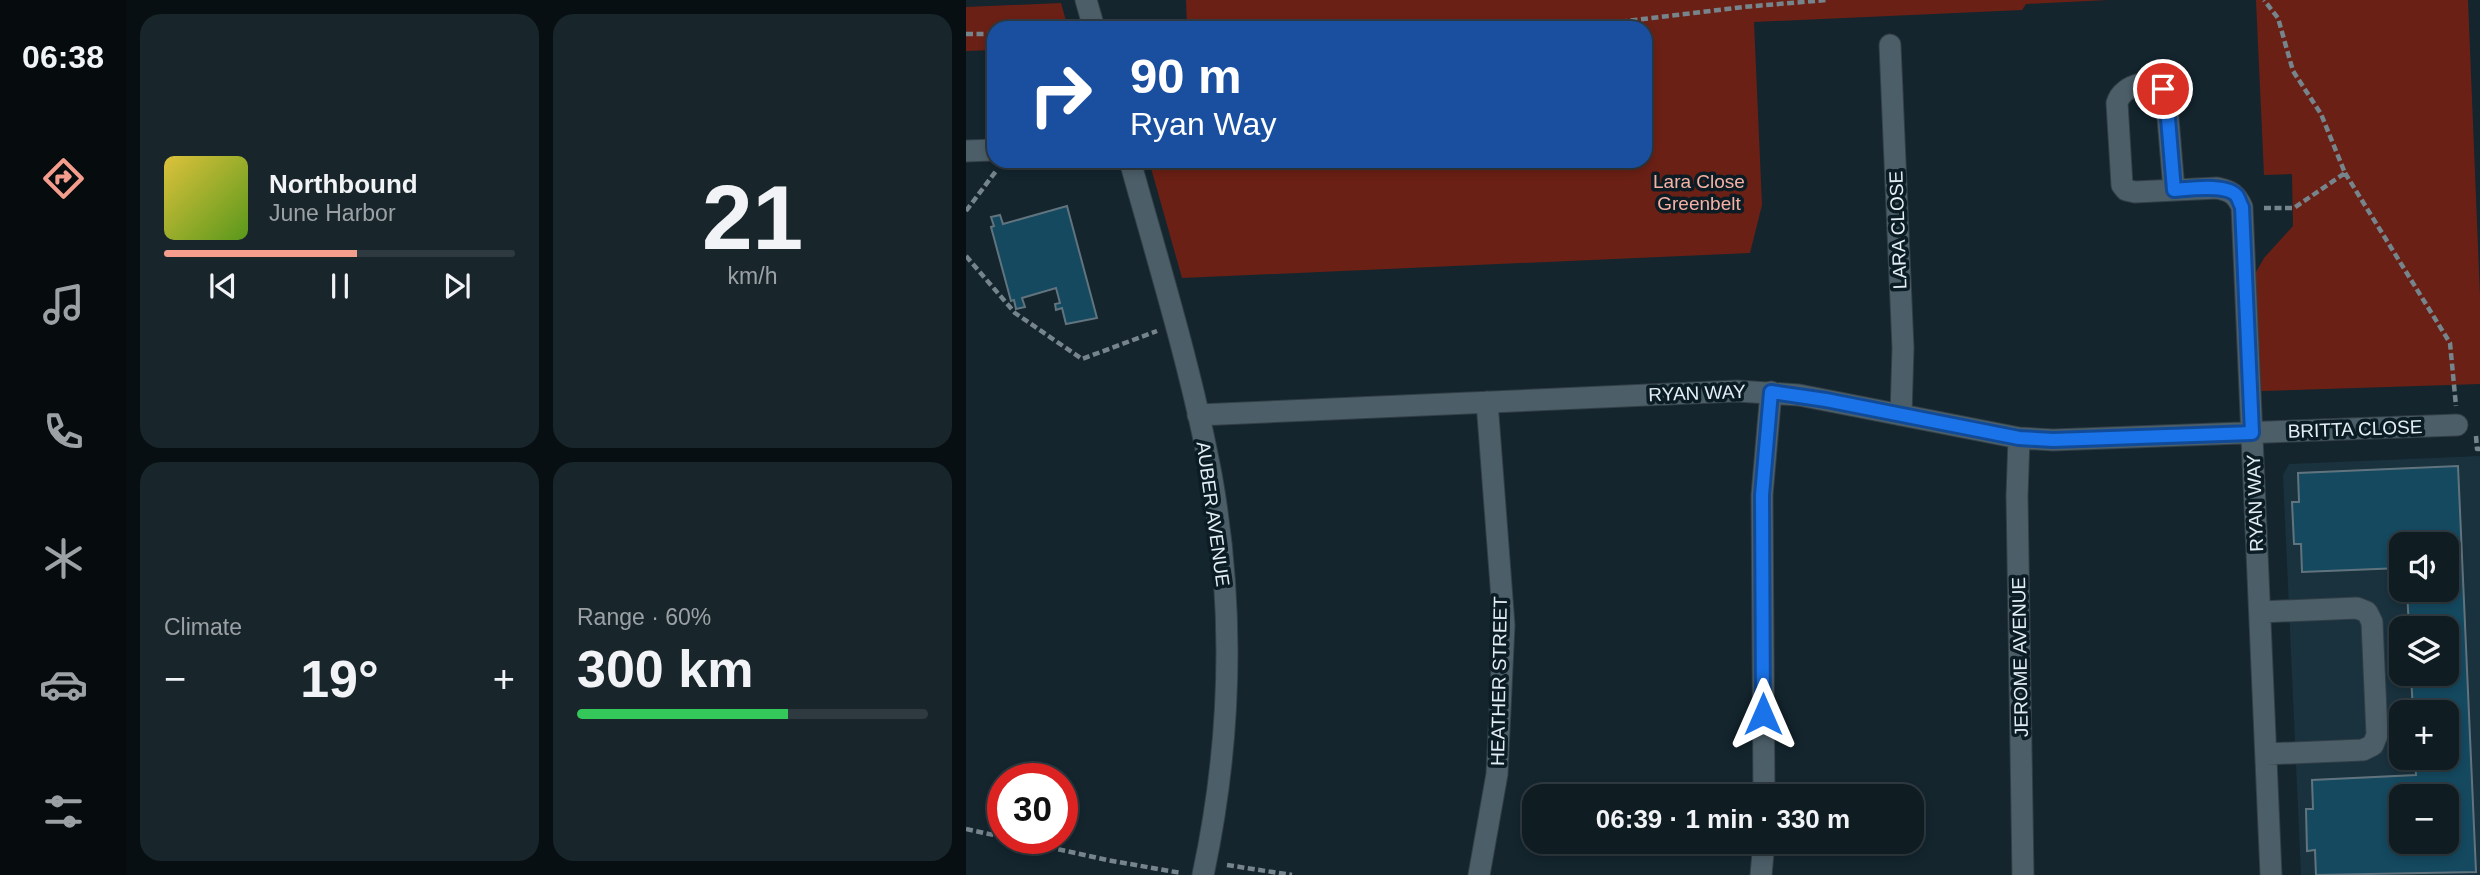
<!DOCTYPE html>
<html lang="en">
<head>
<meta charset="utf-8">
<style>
  :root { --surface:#0f1c22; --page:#18252a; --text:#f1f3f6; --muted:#9ba1a5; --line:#2f3a40; --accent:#f59d8d }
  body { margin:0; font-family:Helvetica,sans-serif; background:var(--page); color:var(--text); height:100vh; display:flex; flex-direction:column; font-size:26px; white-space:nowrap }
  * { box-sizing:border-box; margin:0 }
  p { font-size:23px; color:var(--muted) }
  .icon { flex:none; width:38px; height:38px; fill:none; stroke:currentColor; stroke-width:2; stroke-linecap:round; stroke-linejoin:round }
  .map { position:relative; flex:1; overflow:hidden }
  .panel { display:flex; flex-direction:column; gap:14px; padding:14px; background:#080f13; width:840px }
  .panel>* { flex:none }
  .banner { position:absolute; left:21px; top:21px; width:665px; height:147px; border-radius:21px; box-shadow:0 4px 10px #0003,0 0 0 2px var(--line); background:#1a4fa0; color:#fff; overflow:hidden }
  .tools { position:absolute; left:1423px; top:532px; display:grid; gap:14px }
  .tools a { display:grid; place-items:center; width:70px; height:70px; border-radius:14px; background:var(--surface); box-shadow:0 4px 10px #0003,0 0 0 2px var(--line); font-size:35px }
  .speed { position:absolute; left:21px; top:763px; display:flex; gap:14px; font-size:35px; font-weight:700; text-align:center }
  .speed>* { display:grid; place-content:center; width:91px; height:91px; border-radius:50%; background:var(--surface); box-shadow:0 4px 10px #0003,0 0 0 2px var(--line); line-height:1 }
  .speed .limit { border:10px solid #d22; background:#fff; color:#111 }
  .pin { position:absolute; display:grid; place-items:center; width:60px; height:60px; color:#fff; margin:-30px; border:4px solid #fff; border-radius:50%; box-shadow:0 2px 7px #0007 }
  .me { position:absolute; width:77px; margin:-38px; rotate:0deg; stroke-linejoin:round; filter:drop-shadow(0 0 5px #0008) }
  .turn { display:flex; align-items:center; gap:24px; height:147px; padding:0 28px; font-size:32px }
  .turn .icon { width:91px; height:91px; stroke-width:2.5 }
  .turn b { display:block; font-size:49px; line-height:60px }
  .big { font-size:52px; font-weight:700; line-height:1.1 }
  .panel .tile { flex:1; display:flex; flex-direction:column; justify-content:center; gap:10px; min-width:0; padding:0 24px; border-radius:21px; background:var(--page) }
  .panel .dial { align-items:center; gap:0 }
  .dial b { font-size:91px; line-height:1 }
  .song { display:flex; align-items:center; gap:21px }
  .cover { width:84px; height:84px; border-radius:10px; background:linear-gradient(135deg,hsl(50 70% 55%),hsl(90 70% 35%)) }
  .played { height:7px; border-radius:4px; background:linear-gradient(90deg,var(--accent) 55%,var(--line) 55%) }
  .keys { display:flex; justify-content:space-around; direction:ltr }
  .heat { display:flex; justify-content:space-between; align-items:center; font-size:38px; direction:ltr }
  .charge { height:10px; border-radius:5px; background:linear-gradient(90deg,#34c759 60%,var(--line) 0) }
  .panel .tiles { flex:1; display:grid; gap:14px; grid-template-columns:repeat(2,1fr) }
  .trip { position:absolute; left:556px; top:784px; width:402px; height:70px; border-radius:21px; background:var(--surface); box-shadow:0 4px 10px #0003,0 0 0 2px var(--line); font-weight:700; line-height:70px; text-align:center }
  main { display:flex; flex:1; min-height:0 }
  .tab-bar { display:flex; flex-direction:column; width:126px; justify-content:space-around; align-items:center; background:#060b0e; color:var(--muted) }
  .tab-bar .icon { width:49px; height:49px }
  .tab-bar .current { color:var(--accent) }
  .tab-bar b { font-size:32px; color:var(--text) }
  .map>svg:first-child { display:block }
</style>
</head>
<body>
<main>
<nav class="tab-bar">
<b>06:38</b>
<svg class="icon current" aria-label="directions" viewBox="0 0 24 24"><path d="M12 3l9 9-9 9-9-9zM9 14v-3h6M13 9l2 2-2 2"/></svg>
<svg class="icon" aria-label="music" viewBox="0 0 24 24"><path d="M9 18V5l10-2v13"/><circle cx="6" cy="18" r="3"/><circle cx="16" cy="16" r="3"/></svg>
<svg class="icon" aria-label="phone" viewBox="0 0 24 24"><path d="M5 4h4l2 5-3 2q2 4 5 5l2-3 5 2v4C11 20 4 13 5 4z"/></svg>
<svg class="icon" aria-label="climate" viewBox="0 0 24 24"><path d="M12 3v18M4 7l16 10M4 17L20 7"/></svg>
<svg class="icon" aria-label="car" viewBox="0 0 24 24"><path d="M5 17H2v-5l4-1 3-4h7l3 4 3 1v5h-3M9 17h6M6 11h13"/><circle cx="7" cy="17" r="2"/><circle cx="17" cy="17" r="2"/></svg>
<svg class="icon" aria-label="filters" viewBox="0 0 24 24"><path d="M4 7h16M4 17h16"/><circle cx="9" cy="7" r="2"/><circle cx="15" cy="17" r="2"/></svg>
</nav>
<section class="panel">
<div class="tiles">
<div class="tile">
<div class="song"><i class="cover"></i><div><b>Northbound</b><p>June Harbor</p></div></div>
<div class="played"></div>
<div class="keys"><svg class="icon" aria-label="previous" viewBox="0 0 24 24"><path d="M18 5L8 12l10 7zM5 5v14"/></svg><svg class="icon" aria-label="pause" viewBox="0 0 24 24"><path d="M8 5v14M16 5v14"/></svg><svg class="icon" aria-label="next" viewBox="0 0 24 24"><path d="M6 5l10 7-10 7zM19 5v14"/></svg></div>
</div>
<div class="tile dial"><b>21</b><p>km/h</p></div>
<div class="tile"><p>Climate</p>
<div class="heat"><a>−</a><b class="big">19°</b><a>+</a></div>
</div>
<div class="tile"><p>Range · 60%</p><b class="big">300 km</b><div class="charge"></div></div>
</div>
</section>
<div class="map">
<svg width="1514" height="875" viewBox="0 0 1514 875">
  <rect width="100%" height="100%" fill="#14252e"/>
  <!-- built -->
  <path fill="#19323e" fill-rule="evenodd" d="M1514,456v419h-179l-18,-400 6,-11zM1435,544h45v46h-45zM1435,628h45v46h-45zM1435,712h45v46h-45zM1435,796h45v46h-45z"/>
  <!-- green -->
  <path fill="#6b2015" d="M220,0h922l-82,4 -4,6 -268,12 8,183 -12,48 -568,25 -33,-117h496v-133h-458z
    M1290,0h212l12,296v88l-219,7 -6,-117 9,-16 29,-32 -1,-52 -28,1z
    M95,3l7,25h-74v22l-28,1v-44z"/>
  <!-- building -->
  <path fill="#144960" stroke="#61747e" stroke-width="2" fill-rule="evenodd" d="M101,206l30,112 -31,6 -4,-16 -6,2 -1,-6 5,-1 -4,-15 -34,10 3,9 -9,2 -2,-9 -3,1 -20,-74 3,-1 -3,-9 9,-2 3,9z
    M1492,466l18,406 -160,3 -1,-25 -8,1 -1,-42h7l-1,-29 104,-5 -1,-17h31v-46h-33l-2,-38h35v-46h-37l-2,-38h39v-46h-45v24l-99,4 -1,-28h-7l-2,-42h7l-1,-29zM1435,796h45v46h-45z"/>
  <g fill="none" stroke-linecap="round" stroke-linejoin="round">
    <defs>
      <path id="minor" d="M120,0l8,28
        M924,45l13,303 -2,67
        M0,151l28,-1
        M164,161c29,104 61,207 81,313 24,133 20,270 -8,401
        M1208,190l-8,-96c-10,-19 -44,-10 -49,9l5,82 4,5 9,2 82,-4c14,3 19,6 25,19l29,668
        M232,415l539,-24 62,4 220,43 34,2 404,-15
        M1053,438l-2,58 6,379
        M1294,612l97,-4 10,4 5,10 5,113 -4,10 -10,5 -97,4
        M798,796l-2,-301 9,-103
        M513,875l18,-101 7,-149 -17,-223
        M795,875l3,-33"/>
    </defs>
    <!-- minor casing -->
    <use href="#minor" stroke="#333f47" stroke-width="23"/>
    <!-- path -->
    <path stroke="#76848c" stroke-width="4.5" stroke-dasharray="7 3.5" stroke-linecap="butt" d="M602,28l175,-21 84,-7
      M0,34h28
      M1379,173l105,170 6,63
      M1298,208h30l51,-35 -24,-59 -28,-43 -15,-53 -14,-18
      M0,211l30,-40
      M0,256l49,57 67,46 75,-28
      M1510,436l1,13h3
      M0,829l37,8
      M41,838l100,22 74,13
      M261,865l65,10"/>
    <!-- minor -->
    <use href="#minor" stroke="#4c5f69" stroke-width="21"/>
  </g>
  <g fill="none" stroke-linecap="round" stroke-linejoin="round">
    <defs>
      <path id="route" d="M797,714l-1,-219 9,-103 55,8 193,38 34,2 199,-7 -10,-226c-1,-1 -4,-10 -5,-11 -10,-13 -48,-7 -63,-6l-8,-96 -3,-5"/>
    </defs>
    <!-- route casing -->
    <use href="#route" stroke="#114b97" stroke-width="18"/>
    <!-- route -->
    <use href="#route" stroke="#1a73e8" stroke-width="12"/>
  </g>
  <g text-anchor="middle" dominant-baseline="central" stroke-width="7" stroke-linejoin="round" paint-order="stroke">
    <!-- park labels -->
    <g font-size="19" fill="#f7b1a4" stroke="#0b1c24">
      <text x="733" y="181">Lara Close<tspan x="733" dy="22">Greenbelt</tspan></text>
    </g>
    <!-- street labels -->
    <g font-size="19" fill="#e3eef4" stroke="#0b1c24">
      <text transform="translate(932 230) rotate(-92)">LARA CLOSE</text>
      <text transform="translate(731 393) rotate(-2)">RYAN WAY</text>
      <text transform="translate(1389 429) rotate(-2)">BRITTA CLOSE</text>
      <text transform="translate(1289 503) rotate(-92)">RYAN WAY</text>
      <text transform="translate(247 514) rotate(82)">AUBER AVENUE</text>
      <text transform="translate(1054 657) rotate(-91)">JEROME AVENUE</text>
      <text transform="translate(533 681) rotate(-89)">HEATHER STREET</text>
    </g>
  </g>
</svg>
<div class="tools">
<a><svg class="icon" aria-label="sound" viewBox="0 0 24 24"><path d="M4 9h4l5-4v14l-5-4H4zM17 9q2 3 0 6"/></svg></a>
<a><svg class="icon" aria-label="layers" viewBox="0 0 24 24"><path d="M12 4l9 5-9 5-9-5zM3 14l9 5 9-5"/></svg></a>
<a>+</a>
<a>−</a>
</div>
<div class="speed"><div class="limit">30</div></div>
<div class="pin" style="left:1197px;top:89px;background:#d93025"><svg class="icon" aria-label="arrive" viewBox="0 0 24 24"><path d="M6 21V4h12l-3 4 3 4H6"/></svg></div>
<svg class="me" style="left:797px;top:714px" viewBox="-20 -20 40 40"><path d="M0-17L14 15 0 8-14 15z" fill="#1a73e8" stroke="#fff" stroke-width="4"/></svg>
<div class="trip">06:39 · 1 min · 330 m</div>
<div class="banner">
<div class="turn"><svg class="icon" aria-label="right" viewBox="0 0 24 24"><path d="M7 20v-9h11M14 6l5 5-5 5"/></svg><div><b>90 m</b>Ryan Way</div></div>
</div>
</div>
</main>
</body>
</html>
